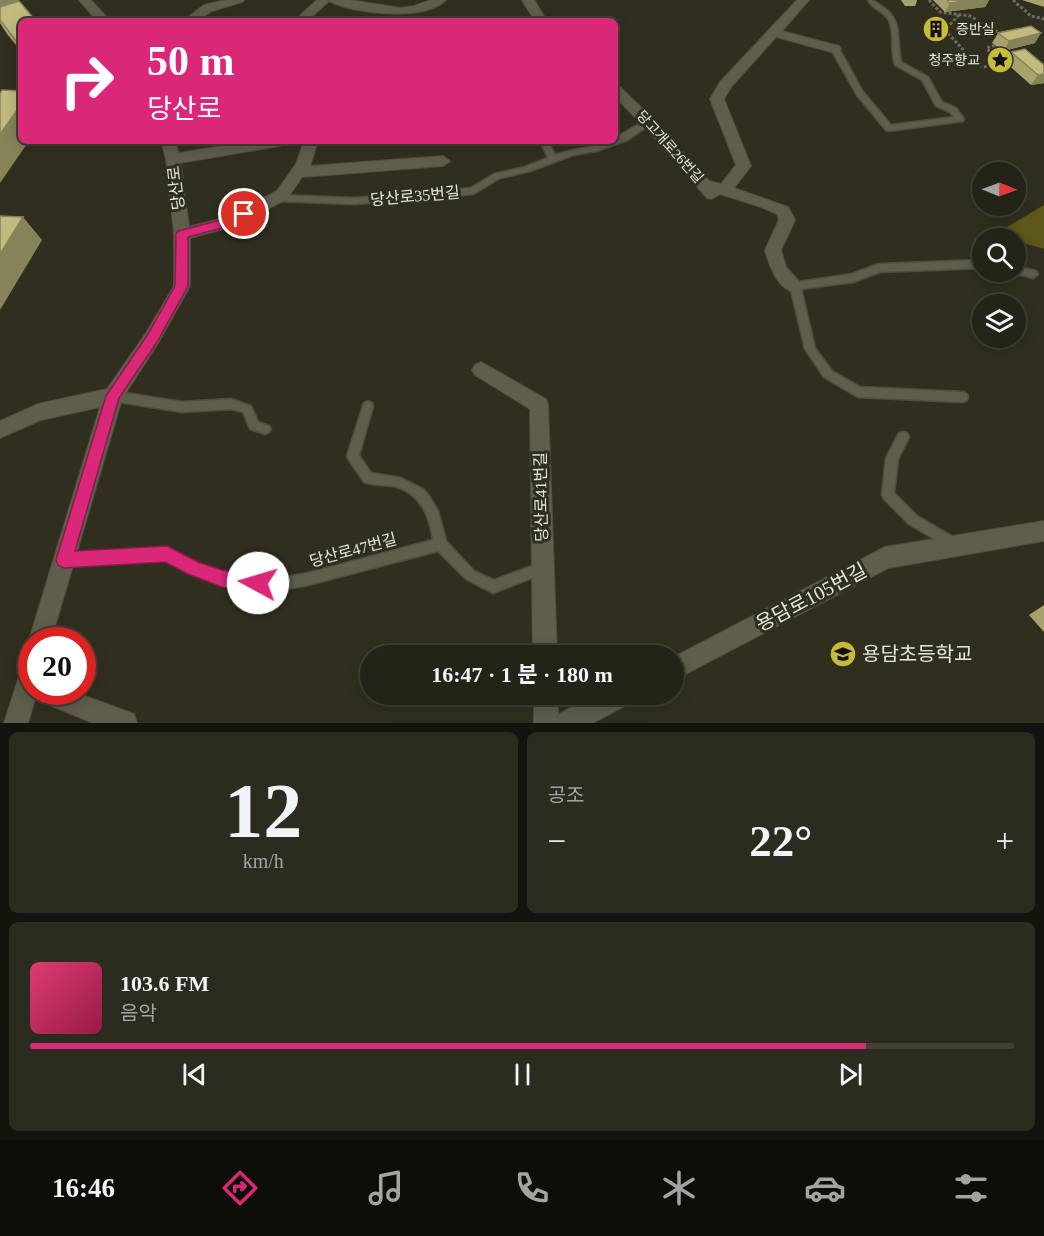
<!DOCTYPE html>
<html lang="ko">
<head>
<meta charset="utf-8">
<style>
  :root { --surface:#242317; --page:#2c2b20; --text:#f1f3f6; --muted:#a3a4a1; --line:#414036; --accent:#db2777 }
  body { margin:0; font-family:"Times New Roman","Noto Sans KR",serif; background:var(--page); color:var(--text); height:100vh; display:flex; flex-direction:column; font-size:22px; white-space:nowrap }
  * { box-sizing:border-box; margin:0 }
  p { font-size:20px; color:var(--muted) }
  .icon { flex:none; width:33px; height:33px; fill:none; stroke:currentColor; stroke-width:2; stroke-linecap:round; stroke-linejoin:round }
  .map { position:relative; height:723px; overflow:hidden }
  .sheet { display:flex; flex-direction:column; gap:9px; padding:9px; background:#14130d; flex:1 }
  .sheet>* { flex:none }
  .top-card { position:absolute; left:18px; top:18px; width:600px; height:126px; border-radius:9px; box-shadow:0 3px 15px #0003,0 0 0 2px var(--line); background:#db2777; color:#fff; overflow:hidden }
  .needle { width:39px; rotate:91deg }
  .tools { position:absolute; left:972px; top:162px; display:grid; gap:12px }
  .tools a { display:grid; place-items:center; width:54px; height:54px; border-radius:50%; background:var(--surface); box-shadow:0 3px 15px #0003,0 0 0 2px var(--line); font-size:30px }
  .speed { position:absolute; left:18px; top:627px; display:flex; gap:12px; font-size:30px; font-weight:700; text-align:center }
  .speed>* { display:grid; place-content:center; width:78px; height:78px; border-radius:50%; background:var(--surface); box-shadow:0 3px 15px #0003,0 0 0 2px var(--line); line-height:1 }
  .speed .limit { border:9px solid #d22; background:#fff; color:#111 }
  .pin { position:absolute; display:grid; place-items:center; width:51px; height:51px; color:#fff; margin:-26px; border:3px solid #fff; border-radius:50%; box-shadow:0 2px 6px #0007 }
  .me { position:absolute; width:66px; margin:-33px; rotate:276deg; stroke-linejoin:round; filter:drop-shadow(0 0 4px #0008) }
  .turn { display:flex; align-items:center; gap:21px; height:126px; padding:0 30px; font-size:27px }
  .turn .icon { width:78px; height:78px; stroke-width:2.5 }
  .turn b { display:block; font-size:42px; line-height:51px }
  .big { font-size:45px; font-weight:700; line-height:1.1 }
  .sheet .widget { flex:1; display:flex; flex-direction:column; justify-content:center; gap:9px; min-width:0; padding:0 21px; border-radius:9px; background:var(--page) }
  .sheet .dial { align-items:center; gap:0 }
  .dial b { font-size:78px; line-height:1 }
  .song { display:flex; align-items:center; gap:18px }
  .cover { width:72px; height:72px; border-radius:9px; background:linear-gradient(135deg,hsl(340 70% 55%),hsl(340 70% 35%)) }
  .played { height:6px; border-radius:3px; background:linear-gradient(90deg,var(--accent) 85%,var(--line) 85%) }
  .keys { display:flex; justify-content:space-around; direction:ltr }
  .heat { display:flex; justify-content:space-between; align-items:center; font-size:33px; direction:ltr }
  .sheet .tiles { flex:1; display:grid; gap:9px; grid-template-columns:1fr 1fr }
  .widget:last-child { grid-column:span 2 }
  .trip { position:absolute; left:360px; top:645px; width:324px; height:60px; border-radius:30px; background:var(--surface); box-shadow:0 3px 15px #0003,0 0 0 2px var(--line); font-weight:700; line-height:60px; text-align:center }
  .tab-bar { display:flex; height:96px; justify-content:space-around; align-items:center; background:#0e0e09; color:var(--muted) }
  .tab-bar .icon { width:42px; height:42px }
  .tab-bar .active { color:var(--accent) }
  .tab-bar b { font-size:27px; color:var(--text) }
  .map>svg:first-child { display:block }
</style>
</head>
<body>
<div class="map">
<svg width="1044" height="723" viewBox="0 0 1044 723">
  <rect width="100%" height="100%" fill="#302f1f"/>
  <!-- forest -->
  <path fill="#5e571b" d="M1044,205v44l-28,-8v-3l-22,-3z"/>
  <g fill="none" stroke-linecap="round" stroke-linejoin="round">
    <defs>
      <path id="lane" d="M868,0c6,0 7,2 12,5 24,14 16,34 21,57l27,15 14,25 14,6 8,11 -1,2 -74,10 -3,-1 -29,-35 -26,-46 1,-2h6l25,45 28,33 63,-8 -4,-5 -14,-6 -14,-26 -27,-15c-5,-14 0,-31 -6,-45 -5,-9 -17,-11 -21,-20z
        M648,119l4,3 -1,2 -24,16 -30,11 -24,4 -43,16 -30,7 -27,16 -118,10 -80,-3 -4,-3 4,-3 80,3 116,-10 23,-14 31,-7 23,-9 -8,-17h8l7,14c12,-4 23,-6 35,-8 9,-2 16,-6 25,-6v-3z
        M982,260v8l-102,4 -27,10 -52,7 14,59 17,23 28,16 103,5 4,2 1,3 -1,3 -4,2 -105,-5 -34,-20 -19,-28 -15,-63 2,-3 60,-9 27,-10z
        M1016,266l20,5 2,3 -5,4 -20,-5 3,-1z
        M113,391l69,11 49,-3 20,7 7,16 11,4 2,3 -2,3 -4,2 -15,-5 -7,-17 -12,-3 -49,3 -69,-11 -4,-2 -1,-3 1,-3z
        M368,401l4,2 1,3 -14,49 12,18 30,5 22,11 6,7 9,15 8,30 28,30 20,9 49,-18 4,2 2,4 -2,4 -54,21 -27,-14 -28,-28 -130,34 -32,6 -54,-7 -32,-12 -24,-12 -102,6 -4,-2 -2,-4 2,-4 4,-2 103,-6 30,15 25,9 54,7 32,-6 125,-33c-3,-22 -12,-46 -36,-53 -11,-3 -22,-1 -33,-5l-15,-22 -2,-4 16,-50 1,-3z
        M903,432l4,1 2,4 -11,22 -4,34 23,23 41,24 2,4 -2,4 -4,2 -4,-2 -41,-24 -25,-25 -2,-4 4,-37 13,-25z"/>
      <path id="street" d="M225,0h19l-2,2 -30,9 -15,10h-14l21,-16z
        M317,0h33l51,8 13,-2 17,-6h15c-22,22 -92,14 -117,1l-22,20h-13z
        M522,0h12l13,21h-12z
        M797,0h12l-27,31 57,15 2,3 -2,3 -4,1 -59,-16 -45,50 -7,12 27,67 -17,22 54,19 7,13 -14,30 5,17 17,19 -2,5c-21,6 -32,-26 -36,-41l14,-30 -2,-6 -16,-7 -41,-13 -8,5 -5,-1 -64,-73 -28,-28v-11l5,1 33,32 56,62 12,3 15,-19 -26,-66 10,-17z
        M252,141h35l-7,5 -107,18 -7,-5 7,-5z
        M304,141h14l-8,25 133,-10 7,5 -7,5 -141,11 -15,22 -53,27 -44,12v48l-32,57 -36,56 -71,241h-19v7l-3,-7 71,-233 -59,13 -41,18v-17l38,-17 69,-15 39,-56 28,-47v-52l2,-4 48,-12 53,-27 19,-27z
        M481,362l65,37 2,6 9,251h-24l-3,-247 -55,-34 -3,-5 3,-5z
        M1044,521v20l-156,27 -214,112v-23l211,-110z
        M32,658v34h42l60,22 3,9h-44l-58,-24 -7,24h-24l20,-62z
        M534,694h24v23l1,-3 39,-20h38l-4,8 -39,21h-59z"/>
      <path id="secondary" d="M79,0h12l19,21h-13z
        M161,141h14l5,18 10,75 -2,4h-12l-2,-4 -8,-75z"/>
    </defs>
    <!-- lane casing -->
    <use href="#lane" stroke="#4e4d3f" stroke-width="3"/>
    <!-- street casing -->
    <use href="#street" stroke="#4e4d3f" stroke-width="2"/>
    <!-- secondary casing -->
    <use href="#secondary" stroke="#4e4d3f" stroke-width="2"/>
    <!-- path -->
    <path stroke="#6d6c5e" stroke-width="3" stroke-dasharray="3 2" stroke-linecap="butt" d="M929,0l11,12 30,4 33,19
      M1013,0l18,16 13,3
      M959,15l-14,15 32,35 7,2 14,-2 -11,-17 9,-3"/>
    <!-- lane -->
    <use href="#lane" fill="#5f5d4c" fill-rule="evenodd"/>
    <!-- street -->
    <use href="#street" fill="#5f5d4c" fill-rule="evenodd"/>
    <!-- secondary -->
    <use href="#secondary" fill="#5f5d4c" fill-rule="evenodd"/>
  </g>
  <!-- wall -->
  <path fill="#a6a16d" d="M0,0h18l18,21h-15v30l-14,-17 -7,-11z
    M901,0h16v1l-2,5h-10z
    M933,0h56l-4,7 -40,5z
    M1022,0h22v7z
    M936,20l6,9 -3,4 -8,-2z
    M998,33l37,10 -32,8 -11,-8z
    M1011,52l33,13v18l-13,2 -27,-24z
    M1044,605v27l-15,-17z"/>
  <!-- shaded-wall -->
  <path fill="#878359" d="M0,0h18l12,18 -30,2z
    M971,0h18l-4,7 -40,5 5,-9z
    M1041,33l-6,10 -32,8 6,-10z
    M1044,74v9l-13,2 7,-10z
    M21,105v36h8l-29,42v-49z
    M23,217l19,23 -42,70v-56z"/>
  <!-- building -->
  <path fill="#c1bb7f" stroke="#878359" stroke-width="1.5" d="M947,0h24l-21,3z
    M19,1l17,20h-15v26l-21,-27v-13z
    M936,20l8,2 -2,7 -8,-2z
    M1031,26l10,7 -32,8 -11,-8z
    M1025,49l19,16v9l-6,1 -27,-23z
    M2,90l19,1v14l-21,29v-41z
    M0,216l23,1 -23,37z"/>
  <!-- route -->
  <path fill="#db2777" stroke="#8e194d" stroke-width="1.5" d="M244,210l4,1v6l-15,8 -45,12v49l-31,56 -38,56 -44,153 92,-5 31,16 24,8 42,7 2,6 -2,5 -6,3 -36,-4 -34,-13 -23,-12 -101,6 -6,-3 -2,-5 50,-164 42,-62 27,-48 1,-52 2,-3 47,-12z"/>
  <!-- icons -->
  <defs>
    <symbol id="building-disc" viewBox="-11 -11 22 22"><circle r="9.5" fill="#c9bb3a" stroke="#302f1f"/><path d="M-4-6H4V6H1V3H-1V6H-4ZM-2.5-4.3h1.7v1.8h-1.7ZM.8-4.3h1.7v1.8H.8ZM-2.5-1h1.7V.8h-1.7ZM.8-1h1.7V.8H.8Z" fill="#111"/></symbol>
    <symbol id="sight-disc" viewBox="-11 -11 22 22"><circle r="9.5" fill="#c9bb3a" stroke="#302f1f"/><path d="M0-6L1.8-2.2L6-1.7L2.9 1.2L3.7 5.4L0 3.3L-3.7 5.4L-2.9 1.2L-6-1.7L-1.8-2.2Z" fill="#111"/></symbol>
    <symbol id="school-disc" viewBox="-11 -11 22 22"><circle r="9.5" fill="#c9bb3a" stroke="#302f1f"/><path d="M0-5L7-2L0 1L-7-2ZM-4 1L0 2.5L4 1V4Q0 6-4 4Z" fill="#111"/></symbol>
  </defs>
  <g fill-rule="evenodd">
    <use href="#building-disc" x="921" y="14" width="30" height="30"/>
    <use href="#sight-disc" x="985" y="45" width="30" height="30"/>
    <use href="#school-disc" x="828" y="639" width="30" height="30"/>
  </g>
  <g text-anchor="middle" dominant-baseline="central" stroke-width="6" stroke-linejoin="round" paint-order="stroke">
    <!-- far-poi labels -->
    <g font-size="14" fill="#e6e6dc" stroke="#302f1f" text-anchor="start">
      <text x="956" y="29">증반실</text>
      <text x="980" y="60" text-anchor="end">청주향교</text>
    </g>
    <!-- far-street labels -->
    <g font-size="14" fill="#e6e6dc" stroke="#302f1f">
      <text transform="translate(670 147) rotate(48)">당고개로26번길</text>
    </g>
    <!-- street labels -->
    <g font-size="16" fill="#e6e6dc" stroke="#302f1f">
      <text transform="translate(176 188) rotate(-97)">당산로</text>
      <text transform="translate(415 196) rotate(-5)">당산로35번길</text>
      <text transform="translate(541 497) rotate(-91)">당산로41번길</text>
      <text transform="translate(353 550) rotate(-15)">당산로47번길</text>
    </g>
    <!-- near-street labels -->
    <g font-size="20" fill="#e6e6dc" stroke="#302f1f">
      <text transform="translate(811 597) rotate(-28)">용담로105번길</text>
    </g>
    <!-- near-poi labels -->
    <g font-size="20" fill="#e6e6dc" stroke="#302f1f" text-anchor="start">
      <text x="862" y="654">용담초등학교</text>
    </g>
  </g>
</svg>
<div class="tools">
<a><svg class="needle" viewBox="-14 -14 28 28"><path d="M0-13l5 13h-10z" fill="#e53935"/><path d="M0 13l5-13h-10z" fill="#a3a4a1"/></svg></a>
<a><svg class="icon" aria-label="search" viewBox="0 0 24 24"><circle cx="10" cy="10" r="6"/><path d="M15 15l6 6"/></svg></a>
<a><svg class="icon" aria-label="layers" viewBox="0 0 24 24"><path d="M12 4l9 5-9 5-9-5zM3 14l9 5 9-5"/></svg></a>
</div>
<div class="speed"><div class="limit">20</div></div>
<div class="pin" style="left:244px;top:214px;background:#d93025"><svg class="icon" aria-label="arrive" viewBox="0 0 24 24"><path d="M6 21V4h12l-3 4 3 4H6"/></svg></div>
<svg class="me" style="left:258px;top:583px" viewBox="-20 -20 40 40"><circle r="19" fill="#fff"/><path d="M0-13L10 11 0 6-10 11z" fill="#db2777"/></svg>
<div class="trip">16:47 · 1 분 · 180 m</div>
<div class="top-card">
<div class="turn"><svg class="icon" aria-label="right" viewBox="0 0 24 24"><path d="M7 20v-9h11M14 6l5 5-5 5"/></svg><div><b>50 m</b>당산로</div></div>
</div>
</div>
<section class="sheet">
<div class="tiles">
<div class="widget dial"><b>12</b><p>km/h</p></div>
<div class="widget"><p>공조</p>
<div class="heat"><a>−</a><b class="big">22°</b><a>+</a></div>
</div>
<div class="widget">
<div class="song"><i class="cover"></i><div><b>103.6 FM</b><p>음악</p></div></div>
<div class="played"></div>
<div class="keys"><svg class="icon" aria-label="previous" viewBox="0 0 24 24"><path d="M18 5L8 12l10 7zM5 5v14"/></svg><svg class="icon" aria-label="pause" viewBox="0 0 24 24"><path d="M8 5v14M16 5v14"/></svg><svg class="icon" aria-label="next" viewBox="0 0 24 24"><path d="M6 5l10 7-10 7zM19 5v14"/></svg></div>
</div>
</div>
</section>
<nav class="tab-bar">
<b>16:46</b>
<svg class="icon active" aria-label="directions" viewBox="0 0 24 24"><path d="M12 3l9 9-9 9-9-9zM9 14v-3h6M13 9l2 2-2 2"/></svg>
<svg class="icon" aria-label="music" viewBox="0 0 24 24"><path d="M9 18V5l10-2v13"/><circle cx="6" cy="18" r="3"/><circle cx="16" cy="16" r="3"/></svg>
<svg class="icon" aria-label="phone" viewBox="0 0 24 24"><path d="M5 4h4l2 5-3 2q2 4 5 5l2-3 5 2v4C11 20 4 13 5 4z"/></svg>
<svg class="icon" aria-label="climate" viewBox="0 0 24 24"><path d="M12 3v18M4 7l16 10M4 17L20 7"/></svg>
<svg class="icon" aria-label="car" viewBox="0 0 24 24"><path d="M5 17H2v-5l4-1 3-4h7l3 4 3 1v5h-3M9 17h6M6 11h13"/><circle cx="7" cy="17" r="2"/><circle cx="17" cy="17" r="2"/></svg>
<svg class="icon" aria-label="filters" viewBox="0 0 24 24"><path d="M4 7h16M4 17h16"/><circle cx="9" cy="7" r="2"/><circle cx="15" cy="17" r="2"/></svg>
</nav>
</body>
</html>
